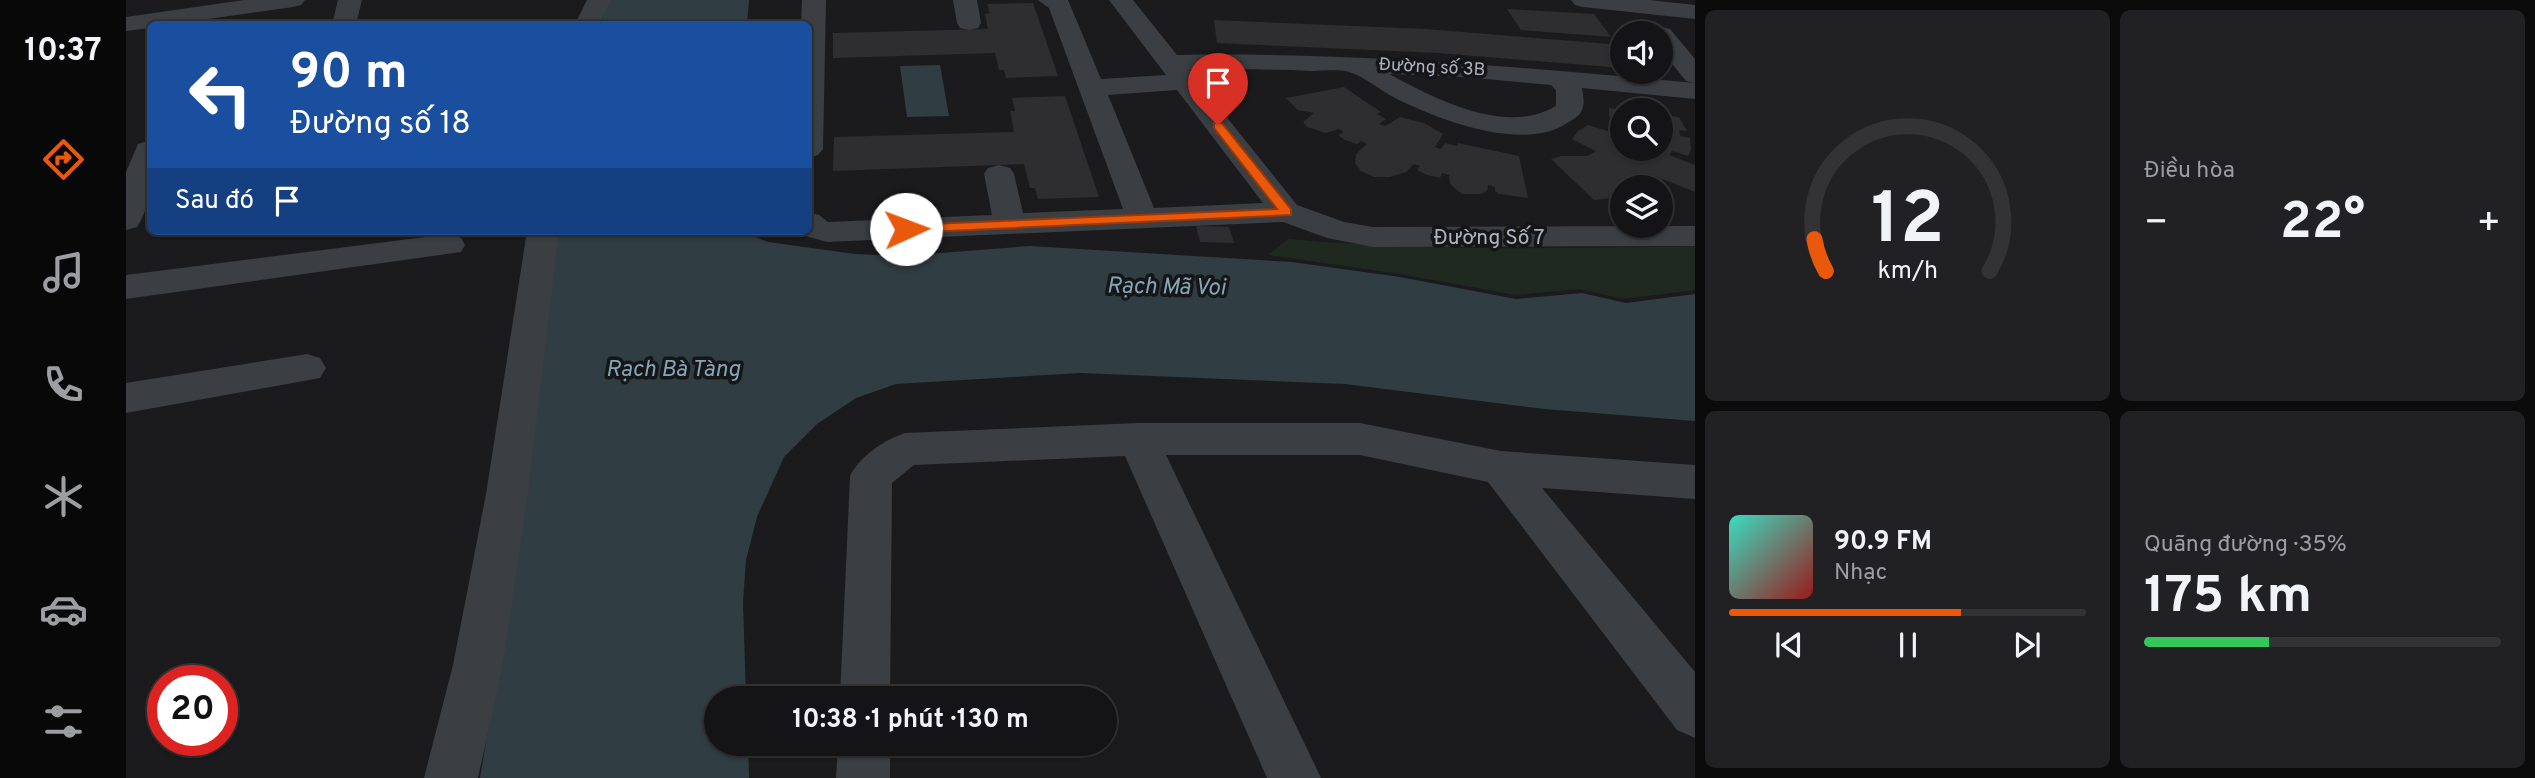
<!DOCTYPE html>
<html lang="vi">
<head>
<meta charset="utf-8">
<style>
  :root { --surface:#141416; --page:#212123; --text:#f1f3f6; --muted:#9d9ea1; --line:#333335; --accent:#ea580c }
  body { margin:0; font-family:Overpass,sans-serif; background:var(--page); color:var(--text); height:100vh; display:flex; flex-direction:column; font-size:26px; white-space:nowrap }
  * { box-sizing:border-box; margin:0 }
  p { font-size:23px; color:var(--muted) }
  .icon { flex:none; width:38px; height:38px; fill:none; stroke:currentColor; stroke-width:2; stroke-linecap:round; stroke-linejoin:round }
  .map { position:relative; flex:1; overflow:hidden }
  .side { display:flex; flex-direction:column; gap:10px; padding:10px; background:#0b0b0c; width:840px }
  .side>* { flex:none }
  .banner { position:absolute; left:21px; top:21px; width:665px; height:214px; border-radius:10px; box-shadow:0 2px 5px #0004,0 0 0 2px var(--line); background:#1a4fa0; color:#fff; overflow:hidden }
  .buttons { position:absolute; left:1484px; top:21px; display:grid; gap:14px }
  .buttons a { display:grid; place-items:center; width:63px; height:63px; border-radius:50%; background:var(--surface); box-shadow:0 2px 5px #0004,0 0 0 2px var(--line); font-size:35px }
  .speed { position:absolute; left:21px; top:665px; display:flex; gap:14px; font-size:35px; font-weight:700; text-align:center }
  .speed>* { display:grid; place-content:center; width:91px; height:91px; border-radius:50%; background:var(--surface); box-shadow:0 2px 5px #0004,0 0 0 2px var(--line); line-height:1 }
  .speed .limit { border:10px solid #d22; background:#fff; color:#111 }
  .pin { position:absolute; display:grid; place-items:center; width:60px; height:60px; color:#fff; margin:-72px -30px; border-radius:50% 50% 50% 0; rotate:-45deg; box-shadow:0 0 7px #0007 }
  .pin .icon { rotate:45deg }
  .me { position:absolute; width:77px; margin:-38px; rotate:88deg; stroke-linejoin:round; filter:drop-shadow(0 0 5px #0008) }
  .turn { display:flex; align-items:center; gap:24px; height:147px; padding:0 28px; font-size:32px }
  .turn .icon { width:91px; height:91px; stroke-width:2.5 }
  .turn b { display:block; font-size:49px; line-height:60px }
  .then { display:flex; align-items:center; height:66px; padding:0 28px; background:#0003; gap:14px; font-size:26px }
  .big { font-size:52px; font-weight:700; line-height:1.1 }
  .side .widget { flex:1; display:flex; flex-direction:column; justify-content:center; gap:10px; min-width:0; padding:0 24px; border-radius:10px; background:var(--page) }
  .side .dial { align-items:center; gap:0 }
  .dial svg { height:182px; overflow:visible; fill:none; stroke:var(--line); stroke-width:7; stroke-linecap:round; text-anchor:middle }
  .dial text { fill:var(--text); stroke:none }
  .song { display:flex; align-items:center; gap:21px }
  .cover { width:84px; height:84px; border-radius:10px; background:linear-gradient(135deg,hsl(170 70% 55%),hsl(0 70% 35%)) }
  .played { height:7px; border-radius:4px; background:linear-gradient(90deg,var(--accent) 65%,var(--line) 65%) }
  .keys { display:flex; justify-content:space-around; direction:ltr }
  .heat { display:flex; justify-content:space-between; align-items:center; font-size:38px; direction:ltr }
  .charge { height:10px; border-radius:5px; background:linear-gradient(90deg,#34c759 35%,var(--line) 0) }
  .side .tiles { flex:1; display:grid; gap:10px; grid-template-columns:repeat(2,1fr) }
  .trip { position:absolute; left:578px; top:686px; width:413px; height:70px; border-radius:35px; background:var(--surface); box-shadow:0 2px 5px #0004,0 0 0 2px var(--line); font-weight:700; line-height:70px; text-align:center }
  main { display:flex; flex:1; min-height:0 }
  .menu { display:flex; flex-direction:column; width:126px; justify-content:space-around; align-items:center; background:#080809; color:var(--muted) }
  .menu .icon { width:49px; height:49px }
  .menu .active { color:var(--accent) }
  .menu b { font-size:32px; color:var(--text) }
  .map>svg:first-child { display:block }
</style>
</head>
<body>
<main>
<nav class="menu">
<b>10:37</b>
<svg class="icon active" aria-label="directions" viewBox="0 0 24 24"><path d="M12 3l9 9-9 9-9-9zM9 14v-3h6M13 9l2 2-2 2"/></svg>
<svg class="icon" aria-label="music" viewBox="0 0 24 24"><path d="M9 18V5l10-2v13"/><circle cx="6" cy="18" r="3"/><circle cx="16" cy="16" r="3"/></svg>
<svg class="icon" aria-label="phone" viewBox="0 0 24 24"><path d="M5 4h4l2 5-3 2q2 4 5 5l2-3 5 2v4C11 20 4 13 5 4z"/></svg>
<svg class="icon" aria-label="climate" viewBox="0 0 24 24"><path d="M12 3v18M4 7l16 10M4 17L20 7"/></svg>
<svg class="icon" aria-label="car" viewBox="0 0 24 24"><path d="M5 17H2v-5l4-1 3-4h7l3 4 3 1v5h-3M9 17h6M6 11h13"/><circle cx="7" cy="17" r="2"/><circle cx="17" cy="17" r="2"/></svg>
<svg class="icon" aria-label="filters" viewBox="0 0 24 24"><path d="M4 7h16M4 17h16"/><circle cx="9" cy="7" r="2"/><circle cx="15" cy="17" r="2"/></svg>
</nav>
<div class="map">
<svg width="1569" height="778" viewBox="0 0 1569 778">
  <rect width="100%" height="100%" fill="#1b1b1d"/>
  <!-- green -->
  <path fill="#202920" d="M1162,239c136,12 271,10 407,7v44l-72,9 -43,-10 -65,6 -115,-21 -132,-19z"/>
  <!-- water -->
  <path fill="#303d42" d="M482,0h141l-2,24h-147z
    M814,65l9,51 -42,1 -7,-51z
    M429,231h197l3,6 13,5 87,12 47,2 128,-10 262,16 108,15 116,22 66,-6 44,10 69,-9v127l-151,-12 -199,-25 -264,-11 -185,11 -40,14 -39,26 -33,33 -27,60 -11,43 -3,42 3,96h-30v46h32l1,34h-269l30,-180z"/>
  <!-- building -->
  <path fill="#2e2e31" d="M907,3l25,73 -52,2 -2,-8h-5l-4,-17 -162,5v-25l155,-4 -3,-15 5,-1 -3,-9z
    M1381,9l87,5 17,23 -90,-7z
    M1088,20l212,9 196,16v23l-184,-15 -221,-10z
    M1218,87l37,25 -4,2 9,5 -7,5 6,2 15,-9 24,6 19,11 -8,13 6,2 4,-6 12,3 1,-3 61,13 9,42 -29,-4 -4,-3v-4l-7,-2 -1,6 -6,3h-19l-12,-10 -1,-9 -7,-2 -2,5 -13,-3 -10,-5 3,-4 -6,-2 -8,8 -16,5h-16l-13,-6 -6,-8 1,-9 11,-10 -6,-3 -4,3 -12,-4 -7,-5 6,-3 -5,-3 -13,4 -19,-6 -4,-5 11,-9 -16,-3 -12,-12z
    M939,96l34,101 -61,2 -3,-11h-5l-6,-24 -191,7 1,-34 180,-5 -4,-21h5l-3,-13z
    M1483,108l13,2v39h39v-34l18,2 8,14 -8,-1 1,6 10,2 1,12 -3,6 -16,-5 -3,4 26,10v27l-45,-18 -5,3 16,8 -39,2v3l-7,2 6,5 -27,3 -43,-41 10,-3h26l9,-5 -24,-12 6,-8 10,-6 29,9 1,-7 -3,-1 -6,-10z
    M1070,226l33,1 5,16 -34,-1z"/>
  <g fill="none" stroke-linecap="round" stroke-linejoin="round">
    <!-- minor -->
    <path fill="#3b3e42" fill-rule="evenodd" d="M118,0h61l-4,5 -8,2 -121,17h-22v4l-24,3v-14z
      M212,0h24l-6,24h-24z
      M461,0h24l-12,24h-24z
      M676,0h24l-3,149 -5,6 -10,3v-134h-7z
      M827,0h24l4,23 -3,5 -9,2 -9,-2 -3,-5z
      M912,0h30l33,79 65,-4 -57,-75h24l44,55c175,-3 344,12 518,28v16l-113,-11c4,23 1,26 -18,37 -45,26 -127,-6 -169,-27 -14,-7 -31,-22 -46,-26 -10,-3 -26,-1 -37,-1 -41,-2 -82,-2 -123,-1l108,135 47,17 29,5 322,-1v20l-322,1 -46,-9 -44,-16 -456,20 -25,-7 -4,-4h10v-19l11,3 9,7 164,-7 -8,-41 4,-6 11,-3 11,3 4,6 9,39 100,-4 -74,-201zM1263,74l75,3 87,8 5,5v16c-51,30 -120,-7 -167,-32zM1051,90l86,113 -109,5 -46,-113z
      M1445,0h78l46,5v14l-112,-12 -8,-2z
      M1535,27l9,2 25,30v24l-9,-2 -25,-31v-17h-12l3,-4z
      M24,140c3,28 3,63 -13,87l-11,3v-58l12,-28z
      M401,231h32l-31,263 -25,171 -25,113h-54l29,-113 33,-171z
      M323,234l12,4 4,7 -4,7 -335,47v-24z
      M181,354l13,4 6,10 -6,10 -194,35v-30z
      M1012,423h222l141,28 194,14v34l-153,-11 153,184v66l-18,-8 -189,-248 -128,-27h-194l155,323h-54l-142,-322 -211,9 -22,18 -2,215h-50l10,-222c10,-20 34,-36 55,-43z
      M712,744h52v34h-54z"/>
  </g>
  <!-- route -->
  <path fill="#ea580c" stroke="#983908" stroke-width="2" d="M1088,123h8l69,86v6l-385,18 -7,-4 7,-4 371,-16 -63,-81z"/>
  <g text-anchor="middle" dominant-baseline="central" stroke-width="7" stroke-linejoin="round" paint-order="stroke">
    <!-- far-street labels -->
    <g font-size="18" fill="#adb4bd" stroke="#161618">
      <text transform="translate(1306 68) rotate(3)">Đường số 3B</text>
    </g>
    <!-- street labels -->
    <g font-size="21" fill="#adb4bd" stroke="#161618">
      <text x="1363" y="238">Đường Số 7</text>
    </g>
    <!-- water labels -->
    <g font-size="23" font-style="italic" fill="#84a7b8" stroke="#161618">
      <text transform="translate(1040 288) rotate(1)">Rạch Mã Voi</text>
      <text x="547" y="370">Rạch Bà Tàng</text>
    </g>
  </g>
</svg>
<div class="buttons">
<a><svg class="icon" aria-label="sound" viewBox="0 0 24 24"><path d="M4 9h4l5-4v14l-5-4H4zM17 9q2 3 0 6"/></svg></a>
<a><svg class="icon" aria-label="search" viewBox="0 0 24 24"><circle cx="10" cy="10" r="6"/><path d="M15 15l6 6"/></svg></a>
<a><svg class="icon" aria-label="layers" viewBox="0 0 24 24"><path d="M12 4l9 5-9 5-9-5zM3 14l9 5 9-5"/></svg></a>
</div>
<div class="speed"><div class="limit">20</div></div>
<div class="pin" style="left:1092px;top:125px;background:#d93025"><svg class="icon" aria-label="arrive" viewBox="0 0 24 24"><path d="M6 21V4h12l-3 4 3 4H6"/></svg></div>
<svg class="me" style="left:780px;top:229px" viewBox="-20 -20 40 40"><circle r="19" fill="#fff"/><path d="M0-13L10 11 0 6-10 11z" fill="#ea580c"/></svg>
<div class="trip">10:38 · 1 phút · 130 m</div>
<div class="banner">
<div class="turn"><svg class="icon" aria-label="left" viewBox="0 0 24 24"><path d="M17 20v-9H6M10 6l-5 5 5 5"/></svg><div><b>90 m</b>Đường số 18</div></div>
<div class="then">Sau đó<svg class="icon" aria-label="arrive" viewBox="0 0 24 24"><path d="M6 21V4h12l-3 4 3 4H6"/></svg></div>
</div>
</div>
<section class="side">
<div class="tiles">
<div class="widget dial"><svg viewBox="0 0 100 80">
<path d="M14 69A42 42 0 1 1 86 69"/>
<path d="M14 69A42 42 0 0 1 9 55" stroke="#ea580c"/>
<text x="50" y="56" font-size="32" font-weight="700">12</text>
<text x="50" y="72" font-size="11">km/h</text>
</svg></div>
<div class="widget"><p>Điều hòa</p>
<div class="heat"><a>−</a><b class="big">22°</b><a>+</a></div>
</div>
<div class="widget">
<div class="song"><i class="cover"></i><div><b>90.9 FM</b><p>Nhạc</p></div></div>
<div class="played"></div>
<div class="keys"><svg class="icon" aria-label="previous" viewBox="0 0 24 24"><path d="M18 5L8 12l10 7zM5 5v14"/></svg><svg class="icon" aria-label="pause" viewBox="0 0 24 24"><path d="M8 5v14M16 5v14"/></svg><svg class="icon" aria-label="next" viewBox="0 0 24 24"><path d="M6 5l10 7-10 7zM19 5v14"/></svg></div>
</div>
<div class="widget"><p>Quãng đường · 35%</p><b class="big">175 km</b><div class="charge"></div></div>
</div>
</section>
</main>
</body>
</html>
